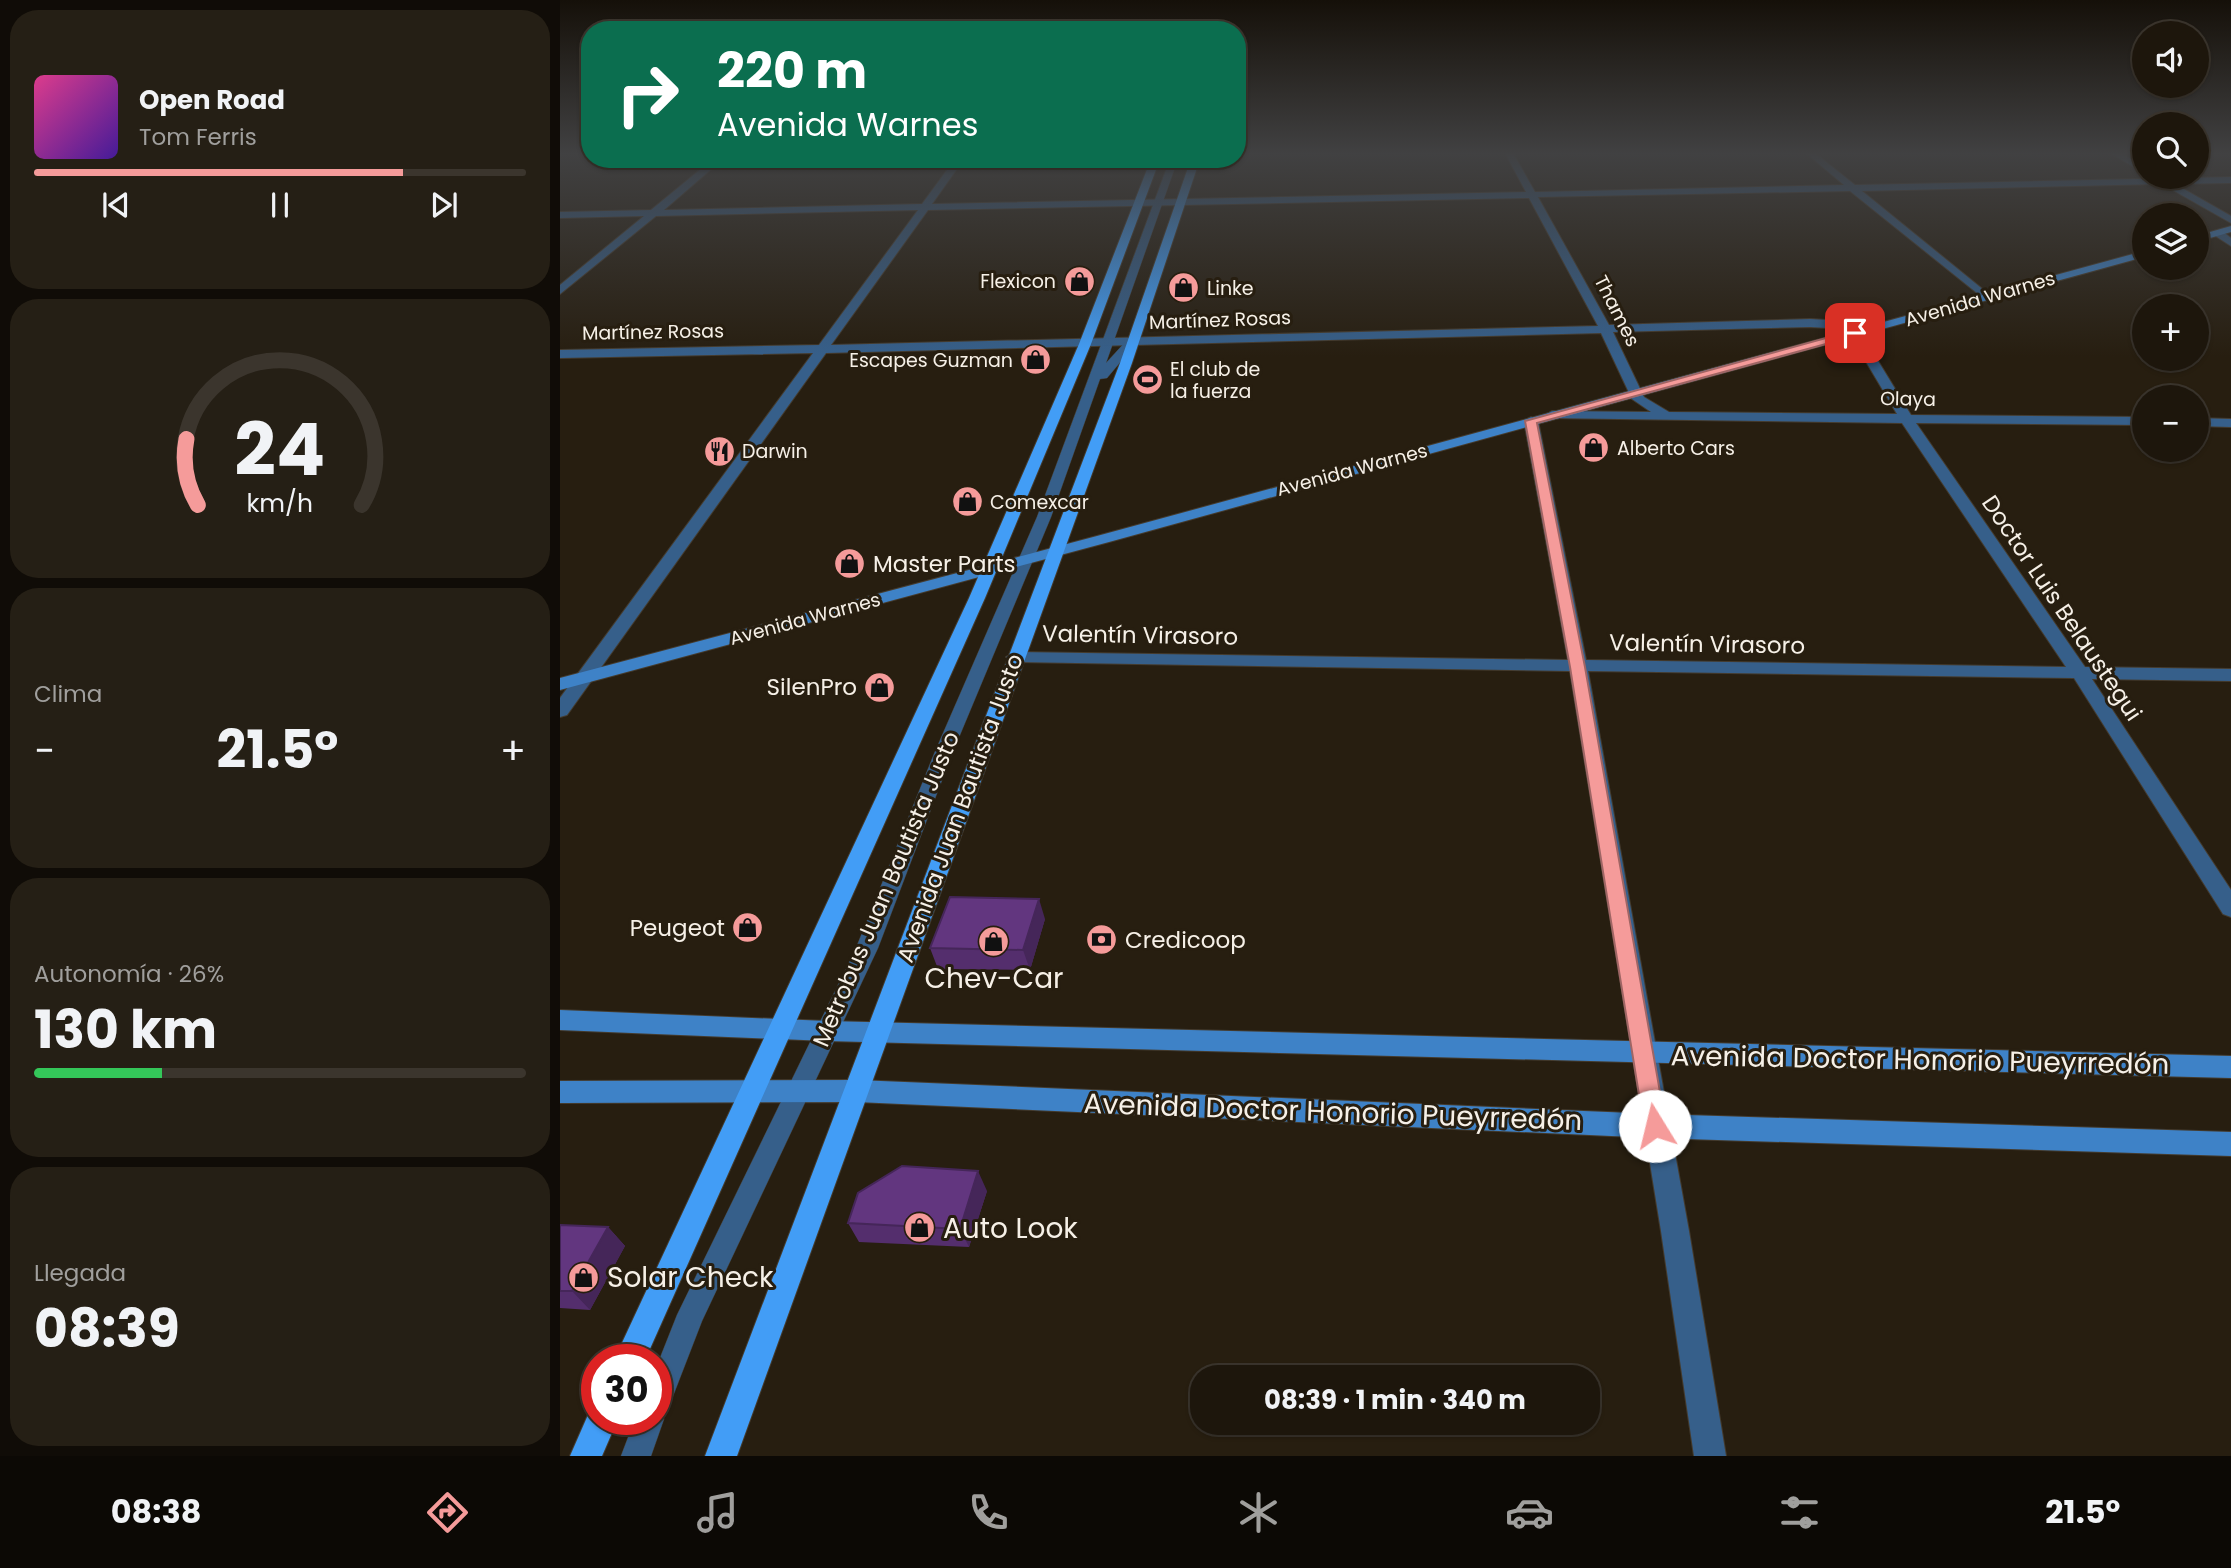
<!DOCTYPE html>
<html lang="es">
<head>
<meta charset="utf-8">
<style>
  :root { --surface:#1d160c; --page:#251f15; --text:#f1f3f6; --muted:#a09f9d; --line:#3b352d; --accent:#f59b9a }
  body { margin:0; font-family:Poppins,sans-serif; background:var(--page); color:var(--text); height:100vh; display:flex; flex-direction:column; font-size:26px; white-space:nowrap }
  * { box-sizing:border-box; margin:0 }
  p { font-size:23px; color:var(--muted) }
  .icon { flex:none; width:38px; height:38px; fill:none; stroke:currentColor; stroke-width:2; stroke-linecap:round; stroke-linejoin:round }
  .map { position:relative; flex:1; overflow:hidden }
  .panel { display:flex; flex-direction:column; gap:10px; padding:10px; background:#100c07; width:560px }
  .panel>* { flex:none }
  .top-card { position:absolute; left:21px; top:21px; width:665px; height:147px; border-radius:28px; box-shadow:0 2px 5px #0004,0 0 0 2px var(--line); background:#0b6e4f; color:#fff; overflow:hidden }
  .controls { position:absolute; left:1572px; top:21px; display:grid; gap:14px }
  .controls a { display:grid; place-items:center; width:77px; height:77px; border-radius:50%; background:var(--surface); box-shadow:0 2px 5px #0004,0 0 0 2px var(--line); font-size:35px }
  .speed { position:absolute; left:21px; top:1344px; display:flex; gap:14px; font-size:35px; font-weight:700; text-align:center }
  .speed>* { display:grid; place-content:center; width:91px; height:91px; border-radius:50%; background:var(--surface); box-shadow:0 2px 5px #0004,0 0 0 2px var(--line); line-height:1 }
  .speed .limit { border:10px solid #d22; background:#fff; color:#111 }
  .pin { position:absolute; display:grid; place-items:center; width:60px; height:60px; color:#fff; margin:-30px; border-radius:14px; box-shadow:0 4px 10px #0006 }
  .me { position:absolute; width:77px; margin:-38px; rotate:351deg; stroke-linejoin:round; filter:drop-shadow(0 0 5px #0008) }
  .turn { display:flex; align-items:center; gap:24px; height:147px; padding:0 21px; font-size:32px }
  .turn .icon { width:91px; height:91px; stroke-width:2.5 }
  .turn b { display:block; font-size:49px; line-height:60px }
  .big { font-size:52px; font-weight:700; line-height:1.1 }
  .panel .card { flex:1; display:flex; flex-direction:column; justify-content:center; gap:10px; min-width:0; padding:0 24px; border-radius:28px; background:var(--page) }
  .panel .dial { align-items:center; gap:0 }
  .dial svg { height:182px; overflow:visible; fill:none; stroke:var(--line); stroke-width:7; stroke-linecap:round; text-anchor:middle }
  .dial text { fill:var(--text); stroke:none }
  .song { display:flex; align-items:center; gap:21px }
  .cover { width:84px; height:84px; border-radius:10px; background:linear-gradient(135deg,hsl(330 70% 55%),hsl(260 70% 35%)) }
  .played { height:7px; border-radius:4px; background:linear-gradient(90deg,var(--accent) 75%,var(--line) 75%) }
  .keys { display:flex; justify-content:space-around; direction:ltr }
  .heat { display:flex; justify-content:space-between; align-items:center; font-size:38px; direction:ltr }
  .charge { height:10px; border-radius:5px; background:linear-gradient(90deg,#34c759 26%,var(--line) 0) }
  .trip { position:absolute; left:630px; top:1365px; width:410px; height:70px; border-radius:28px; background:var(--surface); box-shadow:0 2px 5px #0004,0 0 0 2px var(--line); font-weight:700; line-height:70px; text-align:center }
  .menu { display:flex; height:112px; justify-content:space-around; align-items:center; background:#0c0905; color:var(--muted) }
  .menu .icon { width:49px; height:49px }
  .menu .selected { color:var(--accent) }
  .menu b { font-size:32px; color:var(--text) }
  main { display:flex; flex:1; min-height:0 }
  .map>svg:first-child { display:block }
</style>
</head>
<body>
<main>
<section class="panel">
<div class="card">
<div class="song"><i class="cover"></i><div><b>Open Road</b><p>Tom Ferris</p></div></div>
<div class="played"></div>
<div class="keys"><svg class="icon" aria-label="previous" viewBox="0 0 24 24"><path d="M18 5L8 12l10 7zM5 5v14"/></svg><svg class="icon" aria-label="pause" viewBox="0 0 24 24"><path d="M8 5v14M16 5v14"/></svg><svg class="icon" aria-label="next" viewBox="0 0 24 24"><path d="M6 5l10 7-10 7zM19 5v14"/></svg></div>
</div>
<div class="card dial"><svg viewBox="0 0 100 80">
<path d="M14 69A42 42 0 1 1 86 69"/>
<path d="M14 69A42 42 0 0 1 9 40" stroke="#f59b9a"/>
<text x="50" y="56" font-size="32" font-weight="700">24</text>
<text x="50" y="72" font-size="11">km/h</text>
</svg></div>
<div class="card"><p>Clima</p>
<div class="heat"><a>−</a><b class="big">21.5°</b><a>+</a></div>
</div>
<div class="card"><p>Autonomía · 26%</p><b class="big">130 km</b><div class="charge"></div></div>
<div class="card"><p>Llegada</p><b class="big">08:39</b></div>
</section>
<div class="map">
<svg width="1671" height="1456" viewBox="0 0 1671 1456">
  <rect width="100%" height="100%" fill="#271e10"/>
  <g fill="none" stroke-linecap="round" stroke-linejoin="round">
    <defs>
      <path id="service" d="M610,159h8l-72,204 22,-24 10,2 -31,37 -7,1 -49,138 -99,237 -74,194 -176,373 -36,93 -3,1 1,4 -13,37h-30l14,-37h21v-51l21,-53 179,-367 78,-194 103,-237z"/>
      <path id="minor" d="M945,153h8l22,39 309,-7 -38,-32h9l40,32 376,-8v6l-56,1 56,32v7l-69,-39 -300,7 129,105 2,2 -6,3 -137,-110 -312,6 71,128 201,-6 70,4 6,4 -6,4 -70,-4 -197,5 31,65 25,15 228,2 -48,-81 6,-4 6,4 50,82 233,2v8l-228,-2 169,244 146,2v12l-139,-2 139,211v27l-8,-3 -149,-236 -486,-7 101,560 37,225h-32l-33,-225 -91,-560 -555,-9 -9,-5 9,-5 553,8 -44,-239 7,-4 7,4 48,239 480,7 -164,-244 -355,-5 -2,-3 7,-4 99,1 -19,-13 -31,-66 -775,20 -259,362 -7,2v-19l253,-345 -253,5v-8l259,-5 99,-135 -262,6 -96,78v-9l84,-69 -84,2v-6l91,-2 62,-51h10l-59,51 258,-6 33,-45h9l-32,45 594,-12zM969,198l69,128 -767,19 97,-135z
        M1550,153h10l24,13v7z
        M1654,231h8l9,7v8l-17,-11z
        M1636,418l35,1v8l-35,-1z"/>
      <path id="secondary" d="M1671,226v6l-35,10v-6z
        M1584,251v6l-1035,285 -549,148v-12l537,-142z
        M0,1010l267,11 1404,35v22l-1404,-37 -267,-11z
        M297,1080l798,34 576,18v24l-576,-18 -798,-36 -297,1v-22z"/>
      <path id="primary" d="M591,159h9l-69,185 -106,254 -340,762h-31l355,-762 110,-254z
        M631,159h9l-68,204 -395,1093h-32l415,-1093z
        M37,1405v14h21l-16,37h-32l21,-48z"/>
    </defs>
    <!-- service casing -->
    <use href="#service" stroke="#443b2e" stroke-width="1"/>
    <!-- minor casing -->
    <use href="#minor" stroke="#443b2e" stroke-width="2"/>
    <!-- secondary casing -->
    <use href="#secondary" stroke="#443b2e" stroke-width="2"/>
    <!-- primary casing -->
    <use href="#primary" stroke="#443b2e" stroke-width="2"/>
    <!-- service -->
    <use href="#service" fill="#365f8a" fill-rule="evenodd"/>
    <!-- minor -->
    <use href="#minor" fill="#365f8a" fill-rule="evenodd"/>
    <!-- secondary -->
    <use href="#secondary" fill="#3e82c7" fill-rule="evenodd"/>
    <!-- primary -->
    <use href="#primary" fill="#429df6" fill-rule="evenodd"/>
  </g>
  <!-- wall -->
  <path fill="#542e6d" d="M485,919l-15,51 -92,-1 -8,-21z
    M427,1191l-18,56 -110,-5 -11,-19z
    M0,1225l48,2 17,19 -35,64 -30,-2z"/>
  <!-- shaded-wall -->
  <path fill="#452659" d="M479,899l6,20 -15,51 -7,-20z
    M418,1171l9,20 -18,56 -9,-18z
    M48,1227l17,19 -35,64 -18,-19z"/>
  <!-- building -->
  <path fill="#62367f" stroke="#452659" stroke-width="2" d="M390,897l89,2 -16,51 -93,-2z
    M342,1166l76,5 -18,58 -112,-6 10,-30z
    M0,1225l48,2 -36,64h-12z"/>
  <!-- sky -->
  <linearGradient id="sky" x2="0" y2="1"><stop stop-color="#151009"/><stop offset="0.43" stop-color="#414142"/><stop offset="1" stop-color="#414142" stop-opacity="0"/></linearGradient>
  <rect width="1671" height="357" fill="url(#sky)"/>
  <!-- route -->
  <path fill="#f59b9a" stroke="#9f6564" stroke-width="2" d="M1295,330l4,1v4l-322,88 48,244 81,459 -3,7 -8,2 -8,-2 -3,-7 -74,-459 -45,-246z"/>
  <!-- icons -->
  <defs>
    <symbol id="shop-disc" viewBox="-11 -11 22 22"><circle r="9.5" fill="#f59b9a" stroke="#271e10"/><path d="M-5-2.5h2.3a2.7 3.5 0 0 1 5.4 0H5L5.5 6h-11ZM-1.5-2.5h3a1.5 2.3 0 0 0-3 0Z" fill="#111"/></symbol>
    <symbol id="stadium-disc" viewBox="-11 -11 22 22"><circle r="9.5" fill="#f59b9a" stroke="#271e10"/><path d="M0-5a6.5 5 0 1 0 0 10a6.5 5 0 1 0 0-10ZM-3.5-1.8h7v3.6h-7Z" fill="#111"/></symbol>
    <symbol id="restaurant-disc" viewBox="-11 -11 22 22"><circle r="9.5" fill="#f59b9a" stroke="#271e10"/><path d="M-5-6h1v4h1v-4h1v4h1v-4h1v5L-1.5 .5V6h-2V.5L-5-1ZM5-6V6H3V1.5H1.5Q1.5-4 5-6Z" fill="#111"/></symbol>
    <symbol id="bank-disc" viewBox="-11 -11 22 22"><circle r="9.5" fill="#f59b9a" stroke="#271e10"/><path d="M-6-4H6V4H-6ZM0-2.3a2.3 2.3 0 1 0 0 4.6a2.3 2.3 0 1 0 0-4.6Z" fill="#111"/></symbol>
  </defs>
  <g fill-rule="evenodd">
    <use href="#shop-disc" x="502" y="264" width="35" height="35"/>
    <use href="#shop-disc" x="606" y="270" width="35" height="35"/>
    <use href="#shop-disc" x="458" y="342" width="35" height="35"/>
    <use href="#stadium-disc" x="570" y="362" width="35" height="35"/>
    <use href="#shop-disc" x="1016" y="430" width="35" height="35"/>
    <use href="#restaurant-disc" x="142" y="434" width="35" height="35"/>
    <use href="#shop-disc" x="390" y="484" width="35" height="35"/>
    <use href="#shop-disc" x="272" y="546" width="35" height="35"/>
    <use href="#shop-disc" x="302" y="670" width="35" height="35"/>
    <use href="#shop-disc" x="170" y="910" width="35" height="35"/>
    <use href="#bank-disc" x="524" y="922" width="35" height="35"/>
    <use href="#shop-disc" x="416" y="924" width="35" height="35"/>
    <use href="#shop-disc" x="342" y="1210" width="35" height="35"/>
    <use href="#shop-disc" x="6" y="1260" width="35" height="35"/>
  </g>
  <g text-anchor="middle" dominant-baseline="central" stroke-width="6" stroke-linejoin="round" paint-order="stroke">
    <!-- far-poi labels -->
    <g font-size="19" fill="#f6f0e7" stroke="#271e10" text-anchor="start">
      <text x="496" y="281" text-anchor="end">Flexicon</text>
      <text x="647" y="288">Linke</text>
      <text x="453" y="360" text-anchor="end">Escapes Guzman</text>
      <text x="610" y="369">El club de<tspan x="610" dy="22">la fuerza</tspan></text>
      <text x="1057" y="448">Alberto Cars</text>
      <text x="182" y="451">Darwin</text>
      <text x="430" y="502">Comexcar</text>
    </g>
    <!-- far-street labels -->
    <g font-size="19" fill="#f6f0e7" stroke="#271e10">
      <text transform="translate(1420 299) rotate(-16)">Avenida Warnes</text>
      <text transform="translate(1057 311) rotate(63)">Thames</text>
      <text transform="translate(660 320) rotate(-2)">Martínez Rosas</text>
      <text transform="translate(93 332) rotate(-1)">Martínez Rosas</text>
      <text transform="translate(1348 399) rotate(1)">Olaya</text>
      <text transform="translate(792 470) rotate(-15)">Avenida Warnes</text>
      <text transform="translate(245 619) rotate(-15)">Avenida Warnes</text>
    </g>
    <!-- poi labels -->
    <g font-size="23" fill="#f6f0e7" stroke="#271e10" text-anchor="start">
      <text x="313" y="564">Master Parts</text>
      <text x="297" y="687" text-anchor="end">SilenPro</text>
      <text x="165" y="928" text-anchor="end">Peugeot</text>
      <text x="565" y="940">Credicoop</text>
    </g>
    <!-- street labels -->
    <g font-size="23" fill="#f6f0e7" stroke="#271e10">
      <text transform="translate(1502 608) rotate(56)">Doctor Luis Belaustegui</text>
      <text transform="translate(580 635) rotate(1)">Valentín Virasoro</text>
      <text transform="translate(1147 644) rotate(1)">Valentín Virasoro</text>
      <text transform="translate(400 808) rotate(-70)">Avenida Juan Bautista Justo</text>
      <text transform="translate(326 889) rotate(-67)">Metrobus Juan Bautista Justo</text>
    </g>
    <!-- near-poi labels -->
    <g font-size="28" fill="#f6f0e7" stroke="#271e10" text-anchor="start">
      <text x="434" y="978" text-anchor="middle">Chev-Car</text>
      <text x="383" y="1228">Auto Look</text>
      <text x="47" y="1277">Solar Check</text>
    </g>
    <!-- near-street labels -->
    <g font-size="28" fill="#f6f0e7" stroke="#271e10">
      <text transform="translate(1360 1060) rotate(1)">Avenida Doctor Honorio Pueyrredón</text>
      <text transform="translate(773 1112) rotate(2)">Avenida Doctor Honorio Pueyrredón</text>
    </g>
  </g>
</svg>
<div class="controls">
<a><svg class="icon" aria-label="sound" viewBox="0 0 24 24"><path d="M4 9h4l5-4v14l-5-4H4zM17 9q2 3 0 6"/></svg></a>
<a><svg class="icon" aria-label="search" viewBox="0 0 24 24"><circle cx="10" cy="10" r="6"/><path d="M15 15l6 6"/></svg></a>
<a><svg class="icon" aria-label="layers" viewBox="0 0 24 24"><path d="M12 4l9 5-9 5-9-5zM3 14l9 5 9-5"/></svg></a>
<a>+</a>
<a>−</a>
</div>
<div class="speed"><div class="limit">30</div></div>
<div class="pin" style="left:1295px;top:333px;background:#d93025"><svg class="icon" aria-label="arrive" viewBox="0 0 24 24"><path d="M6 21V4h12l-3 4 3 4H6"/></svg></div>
<svg class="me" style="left:1095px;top:1126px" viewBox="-20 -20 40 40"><circle r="19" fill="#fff"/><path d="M0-13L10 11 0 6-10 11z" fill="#f59b9a"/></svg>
<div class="trip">08:39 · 1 min · 340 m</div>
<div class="top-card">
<div class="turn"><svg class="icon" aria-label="right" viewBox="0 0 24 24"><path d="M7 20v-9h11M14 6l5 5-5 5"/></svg><div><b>220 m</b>Avenida Warnes</div></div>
</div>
</div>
</main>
<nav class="menu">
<b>08:38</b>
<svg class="icon selected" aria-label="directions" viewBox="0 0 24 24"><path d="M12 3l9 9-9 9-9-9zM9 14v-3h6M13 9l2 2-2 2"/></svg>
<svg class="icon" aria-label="music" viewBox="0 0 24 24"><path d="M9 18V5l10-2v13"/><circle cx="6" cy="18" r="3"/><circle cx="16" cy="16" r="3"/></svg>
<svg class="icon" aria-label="phone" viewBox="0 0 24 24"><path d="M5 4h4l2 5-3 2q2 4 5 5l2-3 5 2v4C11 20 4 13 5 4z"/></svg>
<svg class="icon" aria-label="climate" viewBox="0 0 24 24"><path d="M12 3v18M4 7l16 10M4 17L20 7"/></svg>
<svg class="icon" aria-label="car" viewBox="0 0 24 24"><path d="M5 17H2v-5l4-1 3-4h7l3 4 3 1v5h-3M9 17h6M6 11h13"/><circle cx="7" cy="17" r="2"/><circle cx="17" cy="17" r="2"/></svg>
<svg class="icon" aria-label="filters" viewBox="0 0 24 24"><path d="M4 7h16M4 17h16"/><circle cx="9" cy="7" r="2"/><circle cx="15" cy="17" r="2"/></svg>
<b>21.5°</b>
</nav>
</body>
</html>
